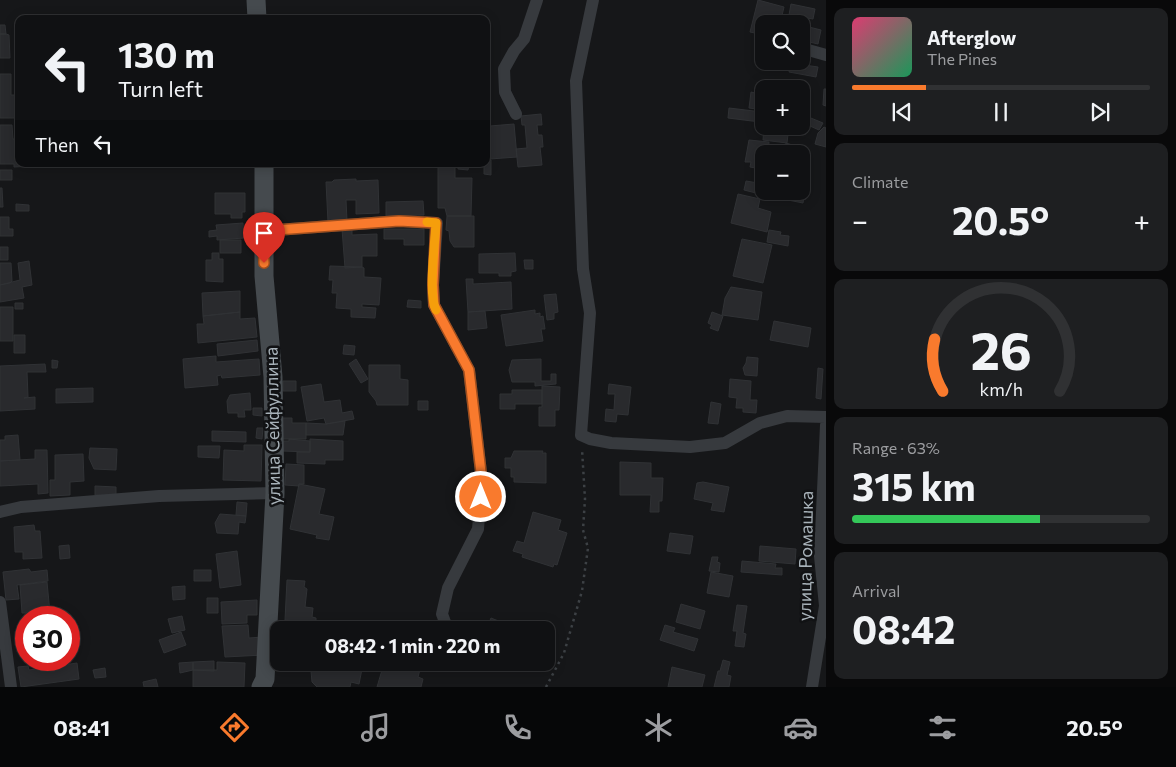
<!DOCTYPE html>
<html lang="en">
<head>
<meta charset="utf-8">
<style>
  :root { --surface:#101113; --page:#1e1f21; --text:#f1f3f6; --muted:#9c9da0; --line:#303133; --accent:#f97a2d }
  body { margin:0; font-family:Commissioner,sans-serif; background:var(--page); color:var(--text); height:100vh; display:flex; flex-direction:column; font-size:19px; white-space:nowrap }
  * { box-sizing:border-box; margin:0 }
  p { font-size:16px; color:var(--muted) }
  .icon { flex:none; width:28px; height:28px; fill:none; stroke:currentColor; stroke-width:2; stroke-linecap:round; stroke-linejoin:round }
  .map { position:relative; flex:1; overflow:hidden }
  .details { display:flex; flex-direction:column; gap:8px; padding:8px; background:#09090a; width:350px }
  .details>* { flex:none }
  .guide { position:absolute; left:15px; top:15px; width:475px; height:152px; border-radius:10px; box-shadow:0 2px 12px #0003,0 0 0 1px var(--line); background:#101113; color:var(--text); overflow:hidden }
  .buttons { position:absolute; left:755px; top:15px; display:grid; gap:10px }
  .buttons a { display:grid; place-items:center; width:55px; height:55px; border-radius:10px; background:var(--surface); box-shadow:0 2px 12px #0003,0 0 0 1px var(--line); font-size:25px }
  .speed { position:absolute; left:15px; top:606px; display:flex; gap:10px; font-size:25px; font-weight:700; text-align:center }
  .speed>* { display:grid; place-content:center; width:65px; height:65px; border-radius:50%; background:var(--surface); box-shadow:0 2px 12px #0003,0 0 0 1px var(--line); line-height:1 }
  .speed .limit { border:8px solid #d22; background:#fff; color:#111 }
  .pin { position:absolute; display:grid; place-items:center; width:42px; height:42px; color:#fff; margin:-51px -21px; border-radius:50% 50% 50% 0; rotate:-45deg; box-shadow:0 0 5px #0007 }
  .pin .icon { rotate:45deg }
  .me { position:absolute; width:55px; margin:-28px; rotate:0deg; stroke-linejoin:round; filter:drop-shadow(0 0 4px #0008) }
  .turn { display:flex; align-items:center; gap:18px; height:105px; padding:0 20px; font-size:22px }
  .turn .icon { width:65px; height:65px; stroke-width:2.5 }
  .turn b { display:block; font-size:35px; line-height:42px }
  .then { display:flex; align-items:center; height:48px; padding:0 20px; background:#0003; gap:10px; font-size:19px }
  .big { font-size:38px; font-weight:700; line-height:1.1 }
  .details .card { flex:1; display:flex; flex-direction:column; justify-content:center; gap:8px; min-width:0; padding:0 18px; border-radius:10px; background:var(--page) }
  .details .dial { align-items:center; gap:0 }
  .dial svg { height:130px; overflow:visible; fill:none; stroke:var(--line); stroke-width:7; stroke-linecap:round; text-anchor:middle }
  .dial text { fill:var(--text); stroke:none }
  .song { display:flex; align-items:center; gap:15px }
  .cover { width:60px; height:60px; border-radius:8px; background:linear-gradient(135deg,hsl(340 70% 55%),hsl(150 70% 35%)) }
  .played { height:5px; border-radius:2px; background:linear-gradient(90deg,var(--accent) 25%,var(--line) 25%) }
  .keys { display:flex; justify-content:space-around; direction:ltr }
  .heat { display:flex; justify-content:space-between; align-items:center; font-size:28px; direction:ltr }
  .charge { height:8px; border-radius:4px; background:linear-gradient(90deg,#34c759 63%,var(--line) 0) }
  .trip { position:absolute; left:270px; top:621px; width:285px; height:50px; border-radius:10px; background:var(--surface); box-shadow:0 2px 12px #0003,0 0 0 1px var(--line); font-weight:700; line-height:50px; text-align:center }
  .tabs { display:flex; height:80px; justify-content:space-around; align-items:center; background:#060708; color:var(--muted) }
  .tabs .icon { width:35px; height:35px }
  .tabs .current { color:var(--accent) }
  .tabs b { font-size:22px; color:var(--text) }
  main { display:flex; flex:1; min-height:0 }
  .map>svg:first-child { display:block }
</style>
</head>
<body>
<main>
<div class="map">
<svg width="826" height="687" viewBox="0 0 826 687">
  <rect width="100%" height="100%" fill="#161719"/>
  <!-- building -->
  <path fill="#292a2d" stroke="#303235" d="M758,0l26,7 -4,17h-16v11l-14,-3z
    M791,4l24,5 -2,10 -24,-4z
    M311,16h20v3h-36z
    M0,25h5l1,9h-6z
    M801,25l20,5 -3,14 -17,-4z
    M0,34h6l3,1 1,23h-10z
    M791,63l27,4 -2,10 -27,-5z
    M0,74h11v21h8v23h-19z
    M773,81l33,5 -3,21h-2v-18h-29z
    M761,82l9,1 -1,6h-5v21l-15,-2 2,-16 8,2z
    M824,89h2v17l-3,-1z
    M729,108l33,4 -2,10 -32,-4z
    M541,114l1,11h-5l1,10h4l1,12h-3l2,18 -24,2 -2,-18 11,-1 -2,-23h-3l-1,-9z
    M806,116l17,7 -4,7 -9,-4 -3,7 -13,-5 7,-2v-4l3,1z
    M514,124l3,33 -27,2 -2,-30 2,-3z
    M0,125h12l1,14h6v25h13v2l-18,1v-3h-14z
    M764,126h25l-2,17 -24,-3z
    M824,127l2,1v19l-11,-3 3,-11z
    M749,140l20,2 -1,12h-4v7h-2l-1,8 -11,-2 1,-5h-6z
    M786,143l16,5 -2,6h-17z
    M486,160h5v15l-7,-1v-10h2z
    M438,164h17v14h17l-1,38h-24l-2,-8h-7z
    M458,164h11l-1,6 -10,-1z
    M0,170h12v10h-12z
    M356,179v2l22,-1 1,33 -23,1v-14h-10l1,21 -19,1 -2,-40h6l2,-2z
    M759,180l5,1v10h5l-1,7 -11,-2z
    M746,181l12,2 -2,10 -12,-3z
    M0,188h2l1,19h-3z
    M801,190l4,1 -2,12 -25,-5 1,-7h22z
    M215,193h30v19h-3v6h-11v-4h-16z
    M738,194l22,5 -2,9 13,4 -4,20 -36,-9z
    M423,201l1,14 -38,1v-14z
    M16,204l13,1v6h-13z
    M447,216h27v31h-20l-4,-6 -1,-10 -3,-1z
    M0,217h9v12h4v7h-13z
    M243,223l1,15 -27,2v-4l-8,1v-6l8,-1 -1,-5z
    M342,229h10v6l25,-1v22h-15v11l-17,1z
    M384,229h40v16h-20v-6h-20z
    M769,230l12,2 -1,3 9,1 -1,10 -21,-4z
    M742,239l30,6 -9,38 -30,-7z
    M220,240h21v13h-21z
    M0,247h8v13h-8z
    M212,253h7v6h4v23l-17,-1v-21h6z
    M515,253l1,18 -5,1v4h-12v-3h-20v-19z
    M524,260h9v9h-8z
    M29,261l3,24 -10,2 2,11 -24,4v-17l20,-5 -2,-17z
    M0,263h11l1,18 -2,2 -10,2z
    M330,266l32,1 2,1v9l17,1 -2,27 -17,-1v3l14,1 -1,10 -24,-1v-8l-15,-1 1,-15h-5l1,-13h-4z
    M466,279h7v5l38,-2 1,27 -44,3z
    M731,287l31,5 -4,28 -36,-5 3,-17z
    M240,291v21l-37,4 -1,-23z
    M556,294l2,18 -4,1v6l-7,1 -3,-25z
    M408,300l13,1v7l-14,-1z
    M15,303h8v6h-8z
    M0,307h13v34h-13z
    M535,310v4l5,-1v4l3,-1 2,13h-4l2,12 -37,5 -5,-31z
    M485,311l2,17 -19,2v-18z
    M240,312v7l15,-1 2,19 -59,6 -1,-19h7l-1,-8z
    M712,312l11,4 -5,15 -8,-3 2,-3 -4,-2z
    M774,321l37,7 -3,19 -38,-7z
    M14,335h11v18h-11z
    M257,340l1,11 -40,5 -1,-12z
    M344,345l11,1 -1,9 -11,-1z
    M216,356v6l43,-3 1,16 -38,3 -1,-3 -4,1 1,9 -33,3 -2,-29z
    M747,357l11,1 -1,18 -12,-1 -2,-7 3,-5z
    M356,359l12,20 -7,4 -12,-19z
    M541,359v22h10v-7h5v10l-21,2v-4h-23l-3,-12 3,-10z
    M52,360l6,1 -1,7h-5z
    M45,364l1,8h-19l1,25 -4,1 11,-1v12l-35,2v-45z
    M369,365h31v14l8,1v25h-31l-1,-4 -7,-9z
    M818,368l5,1 -2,30 -5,-1z
    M730,379l21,2 -1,19h7l-1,13 -13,-1v-4h-7l1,-10 -8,-1z
    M283,381h13v10h-13z
    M321,384l3,18 16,-2 2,13 10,-2 2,8 -28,5 -2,-6 -17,3 -6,-34z
    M609,384l22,3 -3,28 -11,-1 -1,8 -11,-1 1,-12 8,1 1,-16h-7z
    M542,386l18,1 -1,23h-4v16h-16v-19h3z
    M93,388v14l-37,1v-14z
    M512,390h30v14h-27v5h-15v-15h12z
    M250,393l1,17h-7l1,7h-7v-4h-10l-1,-12 3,-6z
    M418,401h10v9h-10z
    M711,402l10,2 -3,20 -10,-1z
    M253,408h9v8l-9,-1z
    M282,418h10v5h14v16h-25z
    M345,421l-2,14h-37v-12l20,1z
    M257,428h6l-1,11 -6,-1z
    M212,431l34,1v10l-34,-1z
    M18,435l2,25 -20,1v-21h5v-4z
    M289,439l21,2v11l-28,-1 1,-10h6z
    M310,439l33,2v19h-18v4l-28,-1v-11h13z
    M244,445h18l-1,36 -38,-1 1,-30 20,1z
    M198,446h22l-1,12 -21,-1z
    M90,448l27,1 -1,21 -22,-1 -5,-11z
    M35,450h12l1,43 -10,1v-10l-38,2v-25l35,-2z
    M514,451h29l-1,2h4v30l-32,-1v-5h-3v-9h-6v-10h6z
    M83,454l1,27 -14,1v13l-20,1v-16h5v-25z
    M620,462l31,1v15h12l-1,23h-3v11h-9l1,-17h-31z
    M286,464l18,1v19h-5v2l-14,-1z
    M703,482l26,5 -5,25 -13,-2 2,-7 -19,-4 3,-16z
    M299,484l26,5 -6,25 15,3 -5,23 -13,-2 1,-3 -27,-6z
    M95,486l21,1v9l-21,-1z
    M237,502l10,1 -1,13 -10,-1z
    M533,512l28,8 -3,10 9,3 -10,32 -3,-1 -1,3 -31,-10 1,-3 -10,-3 4,-10 7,2z
    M220,514l26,2 -1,7 -6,-1 -1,12 -21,-1 -2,-10z
    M34,525l1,6h5l2,27 -19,1v-7h-8l-1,-25z
    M670,533l23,3 -3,18 -23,-3z
    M69,545l1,13 -10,1 -1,-13z
    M760,546l36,3 -1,15 -36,-3z
    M237,551l4,34 -21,3 -4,-34z
    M712,557h6l-1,5 3,1 -1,9 -10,-1z
    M742,561l34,3 -1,4h7v7l-41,-3z
    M29,569l2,3 16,-2 1,11 -31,4 2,14 -13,1 -3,-28z
    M194,570h17v11h-17z
    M711,572l22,4 -4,21 -22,-4z
    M287,580l18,1 -1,6 3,2 -2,18 8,1 -1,9 4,1v11l-22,1 3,-9 -12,-1z
    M47,582l3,31 13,-1 1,6h-36v-5h-6l-2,-28z
    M185,586v13l-12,1 -1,-13z
    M207,598h11v15h-11z
    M257,600v15h-10v8l-25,1 -1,-22z
    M681,604l24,7 -5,18 -24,-7z
    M737,605l10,1 -4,27 3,1 -2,13 -9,-1 2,-15h-4z
    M182,616l3,14 -13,3 -4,-14z
    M491,618l25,10 -1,2h-29z
    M248,625l1,13 14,-1 1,18 -39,2 -3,-31z
    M665,625l10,3 -2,4 25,7 -4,12 -34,-11z
    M26,630v23l-2,-22z
    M181,632l5,13 -22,8 -5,-13z
    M723,660l7,2 -3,13 4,1 -2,11h-15l4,-16h2z
    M214,661v10l-21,-1v-8z
    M193,662v8l-13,3 -1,-10z
    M217,662l28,1 -1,24h-51v-17h24z
    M322,662h12l28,7 -3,15 -8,-2 -1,5h-33l-5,-5 -1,-11 10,-3z
    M390,662h32l-4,15 5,2 -2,8h-44l5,-17 2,-3 5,2z
    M77,663l2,16 -58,8 -3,-20 10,-1 1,4z
    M672,667l33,8 -3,12h-34z
    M105,668l1,9 -11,1 -2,-8z
    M156,679l2,8h-14l-1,-5z"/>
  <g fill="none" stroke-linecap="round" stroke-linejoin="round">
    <!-- path -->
    <path stroke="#3d4145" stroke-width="2.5" stroke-dasharray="2.5 4" stroke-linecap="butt" d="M546,687l18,-34 18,-62 6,-43 -5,-18 2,-31 -3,-50"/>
    <!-- street -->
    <path stroke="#373a3e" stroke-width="12" d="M593,0l-17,81 7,188 7,44 -9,122 9,4 21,4 79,4 35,-4 35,-20 27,-7 39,1
      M801,48l25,7
      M516,114l-11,-22 -1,-23 10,-18 10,-12 13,-39
      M263,231l136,-10 38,2 -4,62 1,20 35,65 13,111 -4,48 -30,59 -6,26 6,16
      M0,512l21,-5 138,-11 116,-3
      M0,602l11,85
      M812,687l13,-81 -5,-50 6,-131"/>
    <!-- secondary -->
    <path stroke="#454a4e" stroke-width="19" d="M256,0l1,19
      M261,687l4,-8 10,-186 -2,-116 -9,-101v-112"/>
  </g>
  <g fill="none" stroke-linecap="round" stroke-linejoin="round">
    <defs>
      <path id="route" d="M264,263l-1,-32 136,-10 37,2 -3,62 1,20 35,65 13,111 -1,16"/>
    </defs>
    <!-- route casing -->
    <use href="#route" stroke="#a24f1d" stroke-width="12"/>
    <!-- route -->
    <use href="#route" stroke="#f97a2d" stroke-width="9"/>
    <!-- slow -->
    <path stroke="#f59e0b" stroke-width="9" d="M427,222l9,1c-1,19 -8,72 0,87"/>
  </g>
  <g text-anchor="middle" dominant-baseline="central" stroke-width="5" stroke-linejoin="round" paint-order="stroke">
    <!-- street labels -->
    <g font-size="18" fill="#a8b2b9" stroke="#111214">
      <text transform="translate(272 426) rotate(-91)">улица Сейфуллина</text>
      <text transform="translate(805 556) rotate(-89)">улица Ромашка</text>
    </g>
  </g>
</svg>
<div class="buttons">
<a><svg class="icon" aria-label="search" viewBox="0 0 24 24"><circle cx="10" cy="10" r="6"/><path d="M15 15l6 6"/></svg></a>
<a>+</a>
<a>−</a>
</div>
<div class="speed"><div class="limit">30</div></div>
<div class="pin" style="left:264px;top:263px;background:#d93025"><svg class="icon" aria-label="arrive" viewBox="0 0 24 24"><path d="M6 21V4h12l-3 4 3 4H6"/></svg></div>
<svg class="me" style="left:481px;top:497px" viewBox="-20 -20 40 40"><circle r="17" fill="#f97a2d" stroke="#fff" stroke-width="3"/><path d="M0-11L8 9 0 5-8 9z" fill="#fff"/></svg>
<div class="trip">08:42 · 1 min · 220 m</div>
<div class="guide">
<div class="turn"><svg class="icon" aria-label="left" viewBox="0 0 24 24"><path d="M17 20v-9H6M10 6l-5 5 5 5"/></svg><div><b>130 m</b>Turn left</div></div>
<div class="then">Then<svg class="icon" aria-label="left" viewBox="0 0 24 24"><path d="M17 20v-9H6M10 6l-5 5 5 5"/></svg></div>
</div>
</div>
<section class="details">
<div class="card">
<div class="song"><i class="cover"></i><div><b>Afterglow</b><p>The Pines</p></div></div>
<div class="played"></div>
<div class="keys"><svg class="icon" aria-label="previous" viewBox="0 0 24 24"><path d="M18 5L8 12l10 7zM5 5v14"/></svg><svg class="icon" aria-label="pause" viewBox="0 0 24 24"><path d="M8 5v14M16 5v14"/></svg><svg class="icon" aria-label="next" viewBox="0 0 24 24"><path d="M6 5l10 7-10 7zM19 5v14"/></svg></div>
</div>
<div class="card"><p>Climate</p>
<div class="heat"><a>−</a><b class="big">20.5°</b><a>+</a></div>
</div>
<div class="card dial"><svg viewBox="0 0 100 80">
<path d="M14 69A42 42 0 1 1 86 69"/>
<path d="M14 69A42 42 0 0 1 9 37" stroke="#f97a2d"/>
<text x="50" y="56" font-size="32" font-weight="700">26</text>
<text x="50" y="72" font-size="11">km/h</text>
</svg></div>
<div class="card"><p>Range · 63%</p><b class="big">315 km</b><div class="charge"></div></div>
<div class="card"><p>Arrival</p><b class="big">08:42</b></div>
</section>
</main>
<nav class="tabs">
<b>08:41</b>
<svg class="icon current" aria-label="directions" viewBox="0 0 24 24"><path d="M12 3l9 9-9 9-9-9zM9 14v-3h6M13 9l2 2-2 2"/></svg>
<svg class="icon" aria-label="music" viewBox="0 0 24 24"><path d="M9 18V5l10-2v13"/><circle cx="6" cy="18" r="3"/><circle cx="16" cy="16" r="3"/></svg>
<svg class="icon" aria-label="phone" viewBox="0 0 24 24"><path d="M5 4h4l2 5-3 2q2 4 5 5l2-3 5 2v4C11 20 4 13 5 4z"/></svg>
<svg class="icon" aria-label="climate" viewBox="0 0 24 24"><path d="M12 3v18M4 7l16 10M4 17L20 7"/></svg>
<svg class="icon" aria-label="car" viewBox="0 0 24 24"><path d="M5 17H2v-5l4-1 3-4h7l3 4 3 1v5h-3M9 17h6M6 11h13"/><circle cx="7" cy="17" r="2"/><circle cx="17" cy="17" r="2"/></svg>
<svg class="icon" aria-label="filters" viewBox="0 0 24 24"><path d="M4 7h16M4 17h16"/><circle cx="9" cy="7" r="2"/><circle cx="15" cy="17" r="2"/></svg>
<b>20.5°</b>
</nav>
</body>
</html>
